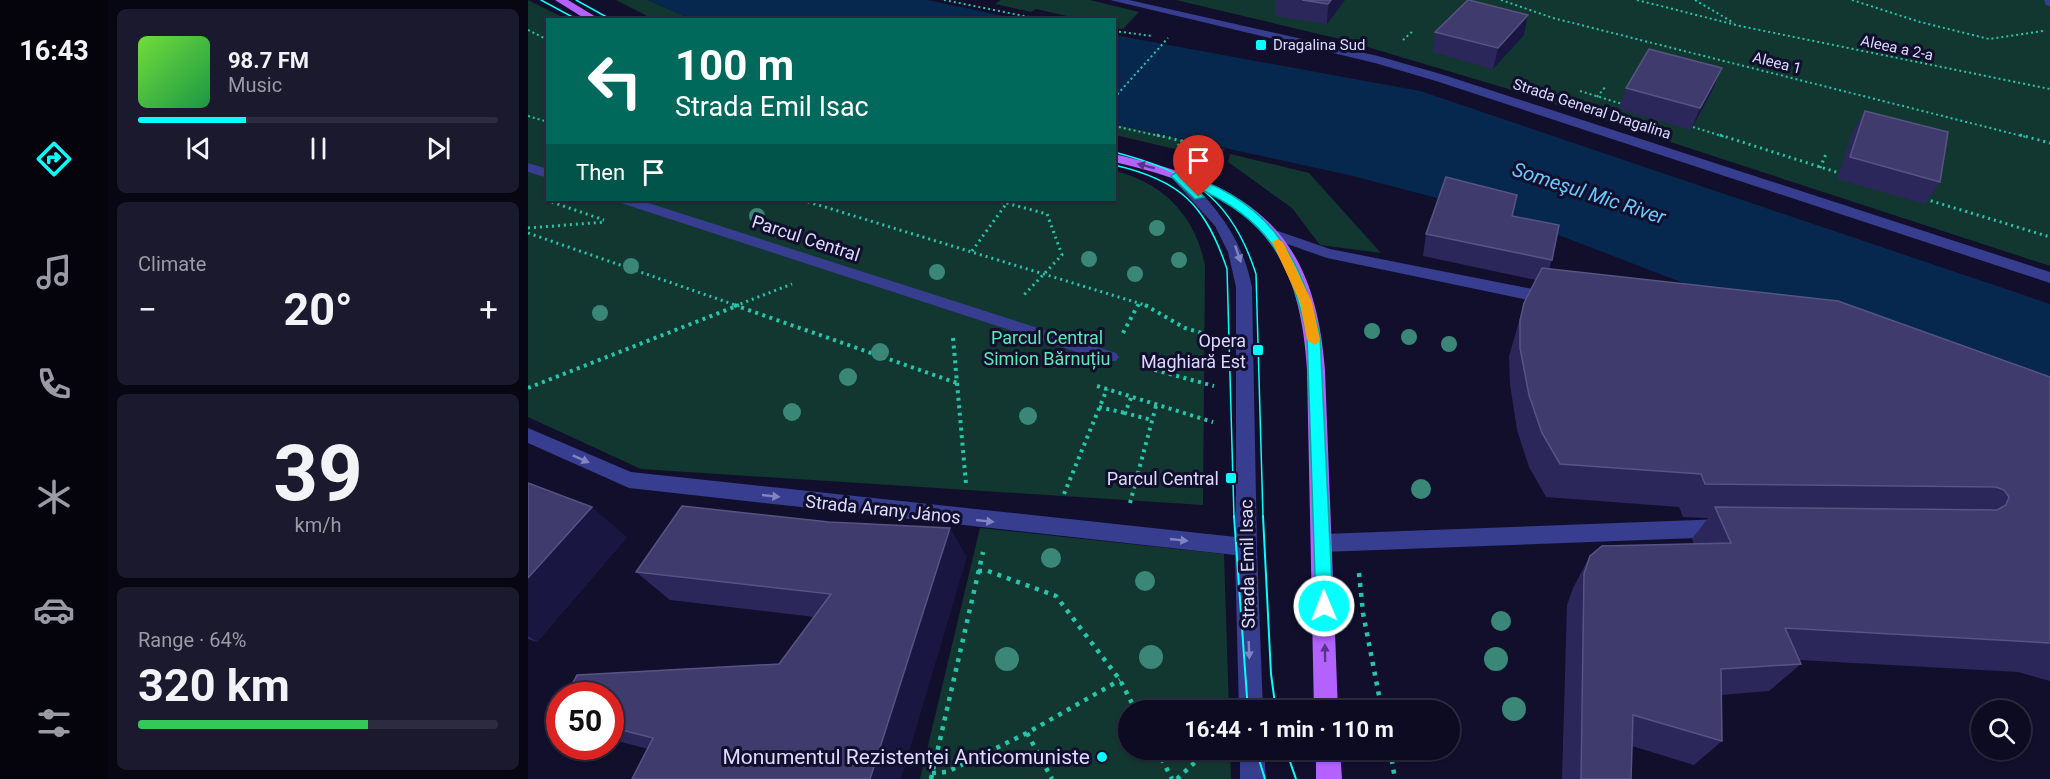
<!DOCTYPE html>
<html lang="en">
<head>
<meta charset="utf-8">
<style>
  :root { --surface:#0d0b21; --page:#1b192e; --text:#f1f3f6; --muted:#9a9ba5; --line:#2d2b3f; --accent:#06fffc }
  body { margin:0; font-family:Roboto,sans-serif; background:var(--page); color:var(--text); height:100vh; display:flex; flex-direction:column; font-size:22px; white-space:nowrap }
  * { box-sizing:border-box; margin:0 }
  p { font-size:20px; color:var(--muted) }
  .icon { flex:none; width:33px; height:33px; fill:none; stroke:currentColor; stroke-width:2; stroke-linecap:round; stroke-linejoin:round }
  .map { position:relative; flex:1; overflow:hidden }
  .details { display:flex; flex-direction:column; gap:9px; padding:9px; background:#070612; width:420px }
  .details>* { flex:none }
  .banner { position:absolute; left:18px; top:18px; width:570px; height:183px; border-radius:0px; box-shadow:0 2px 4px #0004,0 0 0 2px var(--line); background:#00695c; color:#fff; overflow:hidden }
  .controls { position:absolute; left:1443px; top:700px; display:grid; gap:12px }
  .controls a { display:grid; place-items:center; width:60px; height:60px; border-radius:50%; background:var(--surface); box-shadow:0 2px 4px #0004,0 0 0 2px var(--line); font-size:30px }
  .speed { position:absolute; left:18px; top:682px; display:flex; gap:12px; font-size:30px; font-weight:700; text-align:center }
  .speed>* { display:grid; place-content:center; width:78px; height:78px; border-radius:50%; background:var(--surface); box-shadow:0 2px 4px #0004,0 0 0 2px var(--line); line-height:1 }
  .speed .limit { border:9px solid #d22; background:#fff; color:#111 }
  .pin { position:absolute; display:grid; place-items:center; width:51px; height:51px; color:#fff; margin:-62px -26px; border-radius:50% 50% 50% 0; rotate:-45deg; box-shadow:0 0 6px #0007 }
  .pin .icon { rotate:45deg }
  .me { position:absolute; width:66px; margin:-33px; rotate:359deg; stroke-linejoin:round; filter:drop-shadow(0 0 4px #0008) }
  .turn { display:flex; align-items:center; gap:21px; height:126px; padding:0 30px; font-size:27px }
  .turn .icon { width:78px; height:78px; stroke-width:2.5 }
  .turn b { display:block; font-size:42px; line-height:51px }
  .then { display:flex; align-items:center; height:57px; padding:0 30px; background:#0003; gap:12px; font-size:22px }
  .big { font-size:45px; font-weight:700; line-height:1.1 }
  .details .widget { flex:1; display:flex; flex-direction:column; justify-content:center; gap:9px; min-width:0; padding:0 21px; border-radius:9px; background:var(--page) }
  .details .dial { align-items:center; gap:0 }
  .dial b { font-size:78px; line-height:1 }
  .song { display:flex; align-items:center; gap:18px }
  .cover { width:72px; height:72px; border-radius:9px; background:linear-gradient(135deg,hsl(100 70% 55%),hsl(140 70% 35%)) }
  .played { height:6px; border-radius:3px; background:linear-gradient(90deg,var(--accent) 30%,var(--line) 30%) }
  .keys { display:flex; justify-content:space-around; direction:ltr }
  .heat { display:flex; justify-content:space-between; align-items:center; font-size:33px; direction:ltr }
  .charge { height:9px; border-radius:4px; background:linear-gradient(90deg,#34c759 64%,var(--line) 0) }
  .trip { position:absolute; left:590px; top:700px; width:342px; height:60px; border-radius:30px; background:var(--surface); box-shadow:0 2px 4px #0004,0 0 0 2px var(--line); font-weight:700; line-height:60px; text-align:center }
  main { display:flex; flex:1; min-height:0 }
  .dock { display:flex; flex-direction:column; width:108px; justify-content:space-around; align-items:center; background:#05040d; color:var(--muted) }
  .dock .icon { width:42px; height:42px }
  .dock .on { color:var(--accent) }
  .dock b { font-size:27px; color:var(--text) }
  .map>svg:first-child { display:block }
</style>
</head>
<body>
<main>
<nav class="dock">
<b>16:43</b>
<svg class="icon on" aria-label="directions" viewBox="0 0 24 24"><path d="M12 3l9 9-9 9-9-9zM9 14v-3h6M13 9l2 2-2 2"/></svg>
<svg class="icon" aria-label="music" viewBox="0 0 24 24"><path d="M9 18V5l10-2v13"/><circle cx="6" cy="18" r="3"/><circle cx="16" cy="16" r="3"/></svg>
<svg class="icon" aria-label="phone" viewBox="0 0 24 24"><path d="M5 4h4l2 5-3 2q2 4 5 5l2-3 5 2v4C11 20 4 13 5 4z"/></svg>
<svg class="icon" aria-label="climate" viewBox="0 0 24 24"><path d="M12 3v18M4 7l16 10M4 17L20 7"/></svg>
<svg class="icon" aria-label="car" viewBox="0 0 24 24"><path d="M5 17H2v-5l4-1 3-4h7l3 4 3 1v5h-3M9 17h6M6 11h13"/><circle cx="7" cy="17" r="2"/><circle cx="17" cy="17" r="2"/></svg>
<svg class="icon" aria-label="filters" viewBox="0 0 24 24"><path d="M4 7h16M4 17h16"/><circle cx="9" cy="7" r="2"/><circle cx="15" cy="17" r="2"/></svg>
</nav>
<section class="details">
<div class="widget">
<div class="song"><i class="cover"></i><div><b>98.7 FM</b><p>Music</p></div></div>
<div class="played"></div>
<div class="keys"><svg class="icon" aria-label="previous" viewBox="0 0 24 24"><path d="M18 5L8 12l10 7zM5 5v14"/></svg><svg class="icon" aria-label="pause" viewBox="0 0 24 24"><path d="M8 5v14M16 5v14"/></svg><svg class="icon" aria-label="next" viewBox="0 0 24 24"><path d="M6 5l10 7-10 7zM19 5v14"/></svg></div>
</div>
<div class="widget"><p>Climate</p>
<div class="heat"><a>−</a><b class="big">20°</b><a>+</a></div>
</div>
<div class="widget dial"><b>39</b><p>km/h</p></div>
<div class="widget"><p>Range · 64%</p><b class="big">320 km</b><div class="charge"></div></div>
</section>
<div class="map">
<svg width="1522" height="779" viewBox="0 0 1522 779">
  <rect width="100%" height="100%" fill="#110f2c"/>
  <!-- green -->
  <path fill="#123731" d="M0,0l38,19 -18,1v180h566l1,-29c49,12 81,46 90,95l-2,239 -562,-36 -113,-52z
    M88,0h32l43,19h-38z
    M473,0h89l49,12 -16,17 -8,-1 -1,-8 -34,-1 -44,-10 -5,3 -36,-8z
    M648,0h874v266l-545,-178 -161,-48z
    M587,124l110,25 -13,18 -37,-18 -60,-14z
    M702,154l79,19 72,80 -61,-8 -28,-37 -64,-46z
    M452,528l244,26 5,157h-101v39h102l1,29h-311z"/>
  <!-- water -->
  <path fill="#07284e" d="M120,0h279l91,19h-327z
    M586,35l306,56 630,213v120l-533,-205 -164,-43 -238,-52z"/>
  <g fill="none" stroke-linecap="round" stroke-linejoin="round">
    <!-- path-far3 -->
    <path stroke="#27c6ab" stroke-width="2" stroke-dasharray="2 3" stroke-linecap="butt" d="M416,0l100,20
      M973,0l52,18 473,119
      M1109,0l103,26 310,63
      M1167,0l39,23
      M1324,0l68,22 69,17 54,-8
      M0,30l20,10
      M586,31l38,5
      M875,40l11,-10
      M1052,91l42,13
      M1069,97l9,-11
      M586,98l54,-60
      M0,116l20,6
      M586,126l50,11
      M1165,127l32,10"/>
    <!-- path-far2 -->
    <path stroke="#27c6ab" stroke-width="3" stroke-dasharray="2 4" stroke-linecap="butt" d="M629,135l25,6 -5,6
      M1192,135l119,38
      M1492,135l30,8
      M1292,168l6,-14
      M1397,199l125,38
      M18,200l58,20
      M274,200l346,106
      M467,200l52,14 15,41 -40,42
      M0,228l77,-6
      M0,233l210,73
      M444,251l37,-51
      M207,306l57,-22
      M610,306l2,-4"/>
    <!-- path-far1 -->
    <path stroke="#27c6ab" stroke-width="4" stroke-dasharray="3 4.5" stroke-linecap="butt" d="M206,305l223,78
      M617,305l40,23 27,8
      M595,333l15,-28
      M425,338l13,146
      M612,366l74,20
      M569,386l116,36
      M0,388l211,-83
      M603,398l-6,15 27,7
      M571,407l26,6
      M536,494l43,-105
      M602,503l26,-97"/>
    <!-- path -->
    <path stroke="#27c6ab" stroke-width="4.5" stroke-dasharray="4 6" stroke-linecap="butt" d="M450,571h10l68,25 64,84 16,31
      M831,573l4,40 19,98
      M499,733l25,46
      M629,750l15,29
      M862,750l5,29
      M404,773l15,-1 80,-39 93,-53
      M403,779l52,-227
      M649,779l31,-29"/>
    <!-- minor -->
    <path fill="#373d8f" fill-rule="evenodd" d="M582,0h19l249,56 66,19 606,197v11l-614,-202 -61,-18z
      M1516,0h6v6l-4,-1z
      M0,163l20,6v9l-20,-6z
      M649,172l5,1c35,34 60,65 70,114l5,263 6,161h-24l-4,-156 -606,-67 -101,-45v-15l103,44 605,65v-250l-8,-35 -13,-26 -45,-50z
      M91,200h20l477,153 3,4 -3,4h-12l-483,-158z
      M744,229l58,20 223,44 8,6 -8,6 -226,-47 -60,-21 -3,-3z
      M1195,519l7,3 3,6 -3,6 -7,3 -400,15 -7,-3 -3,-6 3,-6 7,-3z
      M712,750h24l2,29h-26z"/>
    <!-- major -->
    <path fill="#b361ff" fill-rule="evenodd" d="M27,0h13l33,20h-14z
      M586,154c133,30 200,71 211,216l13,341h-24l-7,-341c-8,-137 -66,-179 -193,-208z
      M788,750h24l2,29h-26z"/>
    <!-- tram-far1 -->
    <path stroke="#06fffc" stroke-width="1.5" d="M13,0l37,20
      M48,0l36,20
      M586,152c76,20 117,44 142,122l7,243
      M586,165c66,15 91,39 113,104l7,248"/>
    <!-- tram -->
    <path stroke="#06fffc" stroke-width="2" d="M706,516l14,195
      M735,516l8,158 5,37
      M728,750l9,29
      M758,750l10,29"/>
  </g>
  <!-- trees -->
  <g fill="#3a8778">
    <circle cx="229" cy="216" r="8"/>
    <circle cx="629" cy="228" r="8"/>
    <circle cx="561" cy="259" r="8"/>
    <circle cx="651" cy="260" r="8"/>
    <circle cx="103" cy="266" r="8"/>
    <circle cx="409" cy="272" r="8"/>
    <circle cx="607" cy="274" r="8"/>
    <circle cx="72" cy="313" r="8"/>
    <circle cx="844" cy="331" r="8"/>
    <circle cx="881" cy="337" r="8"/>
    <circle cx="921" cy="344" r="8"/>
    <circle cx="352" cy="352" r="9"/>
    <circle cx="320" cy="377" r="9"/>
    <circle cx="264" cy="412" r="9"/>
    <circle cx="500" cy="416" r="9"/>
    <circle cx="893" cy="489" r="10"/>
    <circle cx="523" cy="558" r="10"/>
    <circle cx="617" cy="581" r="10"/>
    <circle cx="973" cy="621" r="10"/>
    <circle cx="623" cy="657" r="12"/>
    <circle cx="479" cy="659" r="12"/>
    <circle cx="968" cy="659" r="12"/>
    <circle cx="986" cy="709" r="12"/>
  </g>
  <!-- wall -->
  <path fill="#2c275b" d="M747,0h70l-18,24 -52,-8z
    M907,32l89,3 -31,34 -60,-17z
    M1098,88l87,1 -22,41 -72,-21z
    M1337,111l75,71 -15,22 -88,-25 15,-46z
    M984,216l40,44 -3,9 501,108v304l-32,-9 -219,-12 2,4 -32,27 -48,4 1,46 -28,24 -62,-19 -1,33h-69l5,-174 6,-17 17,-32 104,-12 -2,-5 16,-21 -25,-1 -4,-10 -133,-10 -17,-30 -12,-37 -7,-46 -1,-28 5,-17 10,-36 12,-23 -113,-24 3,-22z
    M0,483l99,54 -90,105 -9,-3z
    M439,557l-319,192 -38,-10v-43l169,-32 35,-47 -144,-17 -34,-28z"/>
  <!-- shaded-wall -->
  <path fill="#191641" d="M803,0h14l-18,24 1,-20z
    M1000,15l-4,20 -31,34 5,-21z
    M1194,68l-9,21 -22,41 9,-22z
    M64,507l35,30 -90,105 -9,-6v-58z
    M422,528l17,29 -66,222h-31z"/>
  <!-- building -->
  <path fill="#3f3b6d" stroke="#575484" stroke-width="1.5" d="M774,0h29l-3,4z
    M940,0h1l59,15 -30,33 -63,-16z
    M1121,49l73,19 -22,40 -74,-20z
    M1337,111l83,21 -8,50 -90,-25z
    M918,177l71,18 -5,21 47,9 -7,35 -126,-26z
    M1014,268l296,33 212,76v266l-265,-15 16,36 -80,5 1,72 -89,-26 -2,64h-50l3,-205 6,-18 12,-10 129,-3 -16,-36 282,3 9,-5 3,-8 -5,-7 -8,-3 -291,-3 -4,-10 -141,-10 -18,-31 -13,-38 -9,-47v-27l4,-18z
    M0,483l64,24 -64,71z
    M154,506l147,16 121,6 -80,251h-238l21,-41 -43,-11v-31h-44l11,-21 202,-11 52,-70 -195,-22z"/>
  <!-- one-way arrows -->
  <defs><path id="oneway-solid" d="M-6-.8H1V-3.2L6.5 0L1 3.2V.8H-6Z" transform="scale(1.5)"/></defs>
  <g fill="#5a348b">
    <use href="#oneway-solid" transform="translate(618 166) rotate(-165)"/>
    <use href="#oneway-solid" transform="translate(797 653) rotate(-91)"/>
  </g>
  <g fill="#8184c1">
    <use href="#oneway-solid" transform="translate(710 254) rotate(71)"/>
    <use href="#oneway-solid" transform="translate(53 459) rotate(24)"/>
    <use href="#oneway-solid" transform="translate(243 496) rotate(6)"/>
    <use href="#oneway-solid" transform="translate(457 521) rotate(6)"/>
    <use href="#oneway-solid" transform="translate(651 540) rotate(6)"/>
    <use href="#oneway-solid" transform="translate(721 650) rotate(88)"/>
  </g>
  <!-- route -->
  <path fill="#06fffc" stroke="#04a6a4" stroke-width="1.5" d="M649,172c88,25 123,79 143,164l13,270 -3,5 -6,3 -5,-3 -3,-5 -9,-270c-17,-76 -38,-117 -112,-149l9,10 -9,2 -24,-23z"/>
  <!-- slow -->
  <path fill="#f59e0b" d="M749,239l6,3 29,60 8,38 -2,3 -4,2 -7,-5 -7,-38 -28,-60z"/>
  <!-- markers -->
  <g fill="#06fffc" stroke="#110f2c" stroke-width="2">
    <rect x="727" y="39" width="12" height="12" rx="3"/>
    <rect x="724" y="344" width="12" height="12" rx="3"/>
    <rect x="697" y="472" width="12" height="12" rx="3"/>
    <circle cx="574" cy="757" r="6"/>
  </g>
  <g text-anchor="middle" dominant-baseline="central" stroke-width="6" stroke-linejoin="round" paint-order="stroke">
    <!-- far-poi labels -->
    <g font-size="15" fill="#dbdaff" stroke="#110f2c" text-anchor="start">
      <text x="745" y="45">Dragalina Sud</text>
    </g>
    <!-- far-street labels -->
    <g font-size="15" fill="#dbdaff" stroke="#110f2c">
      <text transform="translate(1369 48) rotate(12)">Aleea a 2-a</text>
      <text transform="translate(1249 63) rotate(14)">Aleea 1</text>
      <text transform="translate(1064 109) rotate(18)">Strada General Dragalina</text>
    </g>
    <!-- street labels -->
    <g font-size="18" fill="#dbdaff" stroke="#110f2c">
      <text transform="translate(278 238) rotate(18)">Parcul Central</text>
      <text transform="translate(355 509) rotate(6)">Strada Arany János</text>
      <text transform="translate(719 564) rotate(-91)">Strada Emil Isac</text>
    </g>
    <!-- park labels -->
    <g font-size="18" fill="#5ce9b6" stroke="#110f2c">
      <text x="519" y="337">Parcul Central<tspan x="519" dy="21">Simion Bărnuțiu</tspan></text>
    </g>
    <!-- poi labels -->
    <g font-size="18" fill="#dbdaff" stroke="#110f2c" text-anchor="end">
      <text x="718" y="340">Opera<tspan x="718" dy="21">Maghiară Est</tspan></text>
      <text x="691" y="478">Parcul Central</text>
    </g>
    <!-- water labels -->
    <g font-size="20" font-style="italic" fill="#68caff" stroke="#110f2c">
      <text transform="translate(1061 193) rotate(18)">Someşul Mic River</text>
    </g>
    <!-- near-poi labels -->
    <g font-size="21" fill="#dbdaff" stroke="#110f2c" text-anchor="end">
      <text x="562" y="757">Monumentul Rezistenței Anticomuniste</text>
    </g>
  </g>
</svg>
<div class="controls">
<a><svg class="icon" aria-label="search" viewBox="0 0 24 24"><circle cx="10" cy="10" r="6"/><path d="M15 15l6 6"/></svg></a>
</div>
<div class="speed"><div class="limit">50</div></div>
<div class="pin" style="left:671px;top:197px;background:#d93025"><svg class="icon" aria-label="arrive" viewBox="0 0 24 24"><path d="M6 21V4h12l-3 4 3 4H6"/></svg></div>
<svg class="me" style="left:796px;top:606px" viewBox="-20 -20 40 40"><circle r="17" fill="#06fffc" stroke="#fff" stroke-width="3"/><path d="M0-11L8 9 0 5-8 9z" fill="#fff"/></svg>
<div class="trip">16:44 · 1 min · 110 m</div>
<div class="banner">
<div class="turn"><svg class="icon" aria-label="left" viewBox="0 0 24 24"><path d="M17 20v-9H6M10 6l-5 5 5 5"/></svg><div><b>100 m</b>Strada Emil Isac</div></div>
<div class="then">Then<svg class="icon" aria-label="arrive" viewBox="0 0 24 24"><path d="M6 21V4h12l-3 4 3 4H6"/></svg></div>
</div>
</div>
</main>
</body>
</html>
